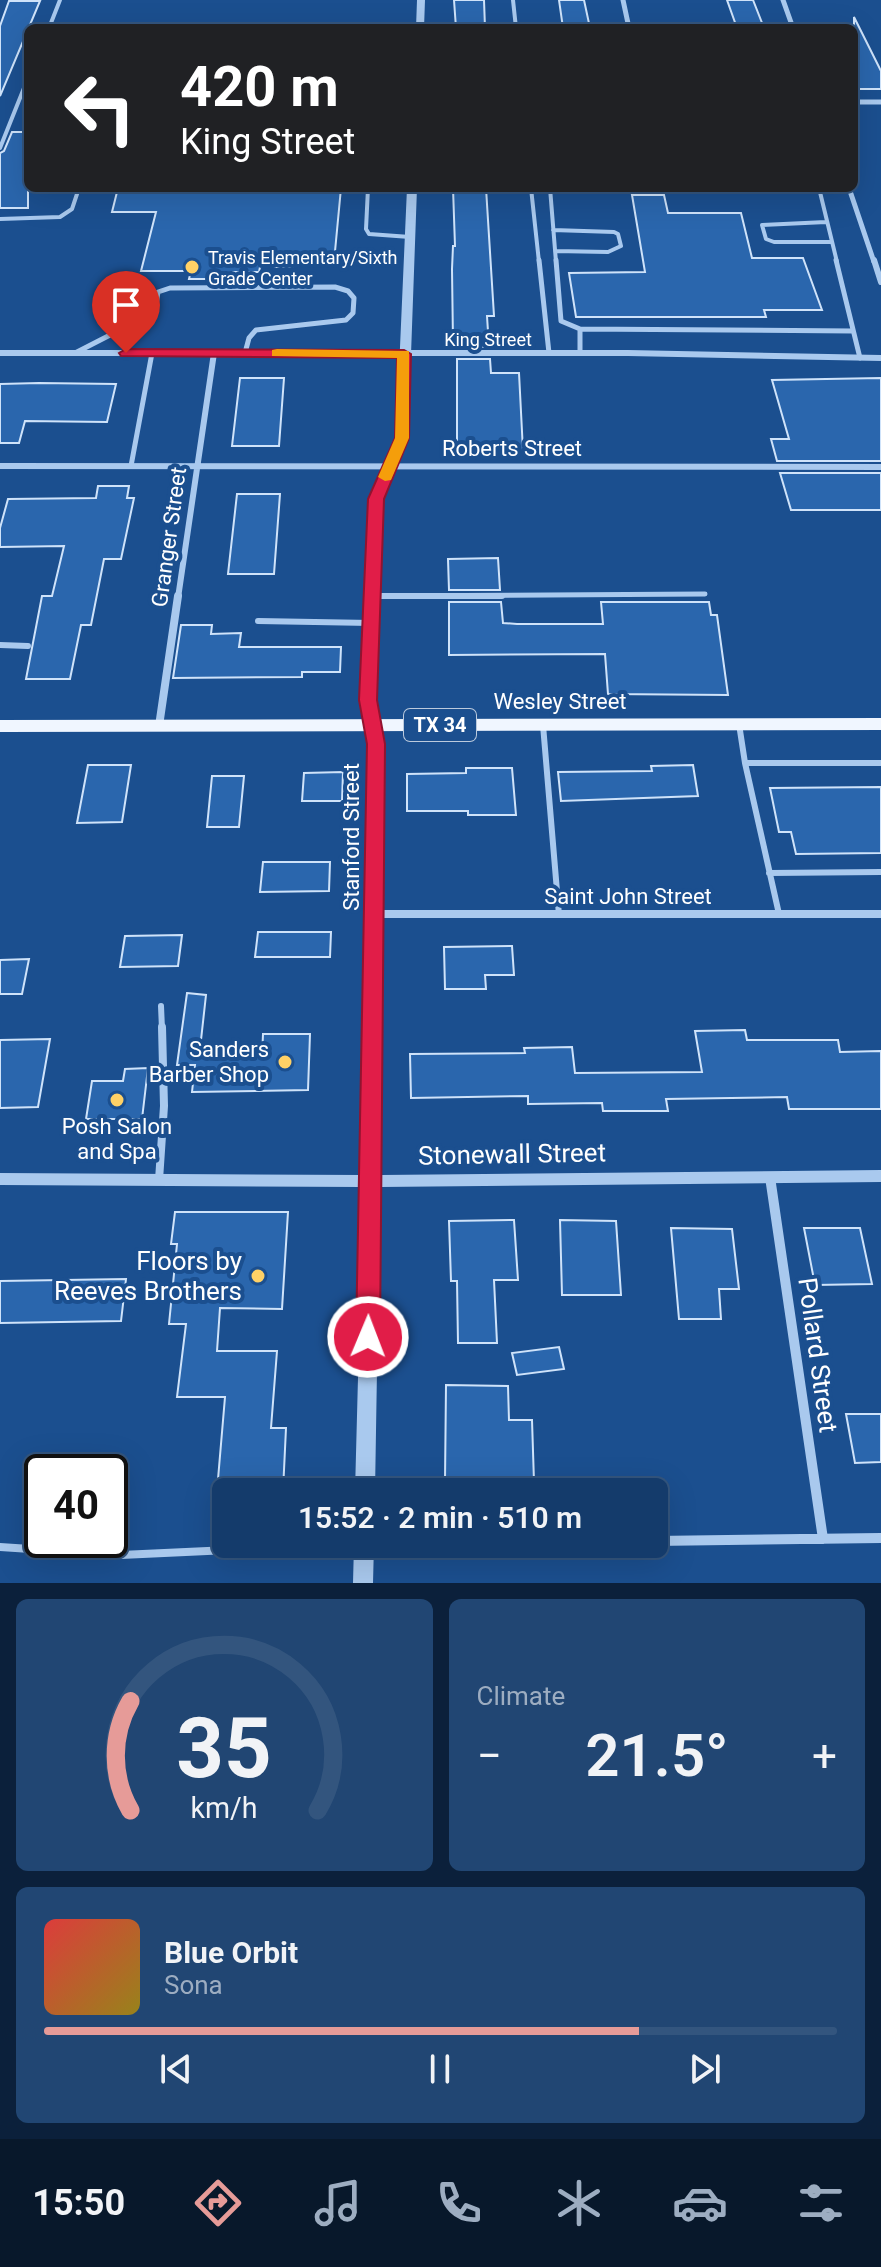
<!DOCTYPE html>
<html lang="en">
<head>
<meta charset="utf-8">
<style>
  :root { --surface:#143b6b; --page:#214673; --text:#f1f3f6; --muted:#9dadc1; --line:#33557e; --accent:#e69b98 }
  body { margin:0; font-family:Roboto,sans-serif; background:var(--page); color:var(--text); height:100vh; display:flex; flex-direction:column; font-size:30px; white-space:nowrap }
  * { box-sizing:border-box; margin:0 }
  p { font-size:26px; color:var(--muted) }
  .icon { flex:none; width:44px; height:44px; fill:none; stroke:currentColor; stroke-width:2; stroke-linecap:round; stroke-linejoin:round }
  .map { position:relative; height:1583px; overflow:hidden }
  .sheet { display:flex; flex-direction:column; gap:16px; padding:16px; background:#0b203b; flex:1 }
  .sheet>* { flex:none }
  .hud { position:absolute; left:24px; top:24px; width:834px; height:168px; border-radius:12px; box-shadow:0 8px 32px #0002,0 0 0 2px var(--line); background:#202124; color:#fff; overflow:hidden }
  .speed { position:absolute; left:24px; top:1454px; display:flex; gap:16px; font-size:40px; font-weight:700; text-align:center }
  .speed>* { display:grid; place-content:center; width:104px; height:104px; border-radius:50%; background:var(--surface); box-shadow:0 8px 32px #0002,0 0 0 2px var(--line); line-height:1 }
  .speed .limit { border:4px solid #111; border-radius:12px; background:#fff; color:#111 }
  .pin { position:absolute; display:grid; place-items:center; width:68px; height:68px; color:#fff; margin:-82px -34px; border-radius:50% 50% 50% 0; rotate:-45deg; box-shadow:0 0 8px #0007 }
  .pin .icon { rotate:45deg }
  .me { position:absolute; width:88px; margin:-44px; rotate:1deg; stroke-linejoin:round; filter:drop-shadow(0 0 6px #0008) }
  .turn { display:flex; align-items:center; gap:28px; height:168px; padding:0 24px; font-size:36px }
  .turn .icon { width:104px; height:104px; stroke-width:2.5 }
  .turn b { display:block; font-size:56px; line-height:68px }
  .big { font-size:60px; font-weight:600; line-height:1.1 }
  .sheet .widget { flex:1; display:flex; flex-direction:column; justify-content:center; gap:12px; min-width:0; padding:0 28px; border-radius:12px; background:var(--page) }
  .sheet .dial { align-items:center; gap:0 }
  .dial svg { height:208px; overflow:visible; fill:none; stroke:var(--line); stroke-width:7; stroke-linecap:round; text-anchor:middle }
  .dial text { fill:var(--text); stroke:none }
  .song { display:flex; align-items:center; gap:24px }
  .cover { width:96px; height:96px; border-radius:12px; background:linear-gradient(135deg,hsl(0 70% 55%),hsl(50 70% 35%)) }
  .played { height:8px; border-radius:4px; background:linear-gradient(90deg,var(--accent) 75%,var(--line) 75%) }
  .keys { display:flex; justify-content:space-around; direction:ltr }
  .heat { display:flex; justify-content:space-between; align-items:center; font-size:44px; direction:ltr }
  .sheet .tiles { flex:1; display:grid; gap:16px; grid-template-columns:1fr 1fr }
  .widget:last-child { grid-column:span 2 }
  .trip { position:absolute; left:212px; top:1478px; width:456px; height:80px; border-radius:12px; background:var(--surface); box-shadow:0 8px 32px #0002,0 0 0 2px var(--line); font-weight:600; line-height:80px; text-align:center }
  .dock { display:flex; height:128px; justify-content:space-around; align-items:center; background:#08182b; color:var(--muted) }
  .dock .icon { width:56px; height:56px }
  .dock .selected { color:var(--accent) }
  .dock b { font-size:36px; color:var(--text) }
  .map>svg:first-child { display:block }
</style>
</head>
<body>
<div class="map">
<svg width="881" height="1583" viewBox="0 0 881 1583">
  <rect width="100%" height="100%" fill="#1b4f8f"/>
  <!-- building -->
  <path fill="#2a66ad" stroke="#cfe3fa" stroke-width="2" d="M454,0h30l1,28h-29z
    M559,0h25l6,28h-27z
    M727,0h26l11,28h-27z
    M9,1h31l-40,95v-70z
    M854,17l27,54v18h-27z
    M12,132h16v76h-28v-55l4,-2z
    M118,188h223l-7,74 -40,-3 -1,8h-33l-1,5h-26v7h-44l2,-8h-50l15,-59h-44z
    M453,188h33l8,128h-7l2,31h-32v-4h-4l-1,-74 1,-23h2z
    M632,195h32l4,18h73l11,45h51l19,52h-58l2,7h-190l-7,-44 76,-1z
    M457,359h33l1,14h28l4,78h-66z
    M240,378h44l-5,68h-47z
    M881,378v83h-104l-6,-22h18l-17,-59z
    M0,384l39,-1 77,1 -9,38 -82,-1 -6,22h-19z
    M780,473h101v37h-90z
    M98,486h31l-2,12h7l-13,61h-17l-13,66h-10l-11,54h-44l16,-83h10l12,-50 -64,1v-19l8,-29 88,-1z
    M237,494h43l-6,80h-46z
    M498,558l2,32h-51l-1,-31z
    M449,602h52l2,21 14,1h86l-2,-22h108l2,13h6l11,80 -120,-1 -3,-40 -156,1z
    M181,625h31l-1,9 30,-1 -2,14h102l-1,25h-38v5l-129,1z
    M88,765h43l-9,57 -45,1z
    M693,765l5,31 -137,5 -3,-29 94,-1 -1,-5z
    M466,768h46l4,47h-48v-4h-61v-37l59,-1z
    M343,772l-1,29h-40l2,-28z
    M212,776h32l-5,51h-32z
    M881,787v66l-85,1 -5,-22h-12l-9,-44z
    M263,862h67l-1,29 -69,1z
    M258,932h73l-1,25h-75z
    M182,935l-4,31 -58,1 5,-31z
    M512,946l2,29h-29l1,14h-41l-1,-42z
    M29,959l-7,35h-22v-34z
    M187,993l19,2 -7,63h63l1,-24h47l-2,56 -116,2 3,-27h-18z
    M745,1030l2,10h91l2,12 41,-1v58h-92l-2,-12 -121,2 2,12h-65l-1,-8 -74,1v-8l-117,2 -1,-44 115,-1 -1,-5 48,-1 3,26 127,-1 -7,-41z
    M50,1039l-12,68 -38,1v-68z
    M148,1068l-6,51h-56l6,-38h31l2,-12z
    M175,1212h113l-6,97 -62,-1 -3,43h60l-6,77h15l-3,63h-66l8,-94h-48l9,-73h-17l8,-80h-6z
    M514,1220l4,60h-24l3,63h-39l-1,-62h-6l-2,-60z
    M560,1220l56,1 5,74h-59z
    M671,1228l61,1 7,60h-20l2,30h-42z
    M804,1228h56l12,56 -57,1z
    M126,1279l-5,42 -121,2v-42z
    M559,1347l5,22 -47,6 -5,-22z
    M446,1385l62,1 1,34h23l2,62 -89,-1z
    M846,1414h35v48l-26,1z"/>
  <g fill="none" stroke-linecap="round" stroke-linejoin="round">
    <!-- service-far3 -->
    <path stroke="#a9c9ee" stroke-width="4" d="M513,0l3,28
      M49,28l11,-28
      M0,148l28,-70
      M368,188l-2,41 3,5 41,3
      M531,188l8,74
      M550,188l6,74
      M819,188l18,74
      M0,219l60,-2 12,-8 7,-21
      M826,222l-64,3 4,14 8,3h57
      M553,230l61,2 4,2 3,12 -13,6 -53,-1"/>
    <!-- service-far2 -->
    <path stroke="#a9c9ee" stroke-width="5" d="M539,260l10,93
      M556,260l5,61 19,8 273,2
      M836,260l24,98
      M580,329v24
      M75,353l80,-41 3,-20 12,-4 165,-1 13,4 6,7 -1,15 -7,7 -90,10 -7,8 -4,15
      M131,466l21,-113
      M373,596l332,-2"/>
    <!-- service-far1 -->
    <path stroke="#a9c9ee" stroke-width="6" d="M373,596h129
      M258,621l113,2
      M0,645l28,1
      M739,724l6,39h136
      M543,725l16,190
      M745,763l34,151
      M769,873l112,-1
      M161,1006l1,23"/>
    <!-- service -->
    <path stroke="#a9c9ee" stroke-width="8" d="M159,1180l5,-74 -2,-79
      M0,1547l121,8 236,-11"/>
    <!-- minor-far3 -->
    <path stroke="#a9c9ee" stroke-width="5" d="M623,0l6,28
      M783,0l10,28
      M854,102h27
      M849,188l25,74"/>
    <!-- minor-far2 -->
    <path stroke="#a9c9ee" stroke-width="6" d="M874,260l7,22
      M0,353h628l253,5
      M0,466l881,1
      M178,598l36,-245"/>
    <!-- minor-far1 -->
    <path stroke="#a9c9ee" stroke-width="8" d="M159,726l19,-130
      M375,914h506"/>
    <!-- minor -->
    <path stroke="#a9c9ee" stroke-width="10" d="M770,1177l53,362
      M654,1541l227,-3"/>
    <!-- tertiary -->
    <path fill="#a9c9ee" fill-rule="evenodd" d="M417,0h8l-1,28h-8z
      M407,188h10l-9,250 -26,61 -7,201 8,44 -2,431 500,-5v12l-501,5 -5,305h-20l8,-305 -363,-2v-12l363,2 6,-431 -8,-44 9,-201 26,-61z
      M354,1544h20l-1,39h-20z"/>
    <!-- primary -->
    <path fill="#f0f6ff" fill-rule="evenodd" d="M881,718v12l-881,2v-12z"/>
  </g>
  <!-- route -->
  <path fill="#e11d48" stroke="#92132f" stroke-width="2" d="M126,349l278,1 7,4 -2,84 -25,61 -7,201 8,44 -5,593 -3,6 -9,3 -8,-3 -4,-6 11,-593 -8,-44 9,-201 27,-61 2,-80 -276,-2 -2,-3z"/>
  <!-- slow -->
  <path fill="#f59e0b" d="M277,349l132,2v87l-18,42 -6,1 -7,-4 17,-39 2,-80 -125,-2v-6z"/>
  <!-- markers -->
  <g fill="#ffd166" stroke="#1b4f8f" stroke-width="3">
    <circle cx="192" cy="267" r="8"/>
    <circle cx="285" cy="1062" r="8"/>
    <circle cx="117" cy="1100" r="8"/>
    <circle cx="258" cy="1276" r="8"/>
  </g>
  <g text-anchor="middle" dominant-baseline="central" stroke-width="8" stroke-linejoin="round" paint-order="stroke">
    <!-- far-poi labels -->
    <g font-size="18" fill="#fff" stroke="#1b4f8f" text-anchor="start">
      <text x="208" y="257">Travis Elementary/Sixth<tspan x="208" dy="21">Grade Center</tspan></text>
    </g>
    <!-- far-street labels -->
    <g font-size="18" fill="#fff" stroke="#1b4f8f">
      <text x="488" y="339">King Street</text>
    </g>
    <!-- shield labels -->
    <rect fill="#1b4f8f" stroke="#bbcadd" stroke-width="2" x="404" y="709" width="72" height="32" rx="6"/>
    <g font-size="20" font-weight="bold" fill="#fff">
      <text x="440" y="725">TX 34</text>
    </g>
    <!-- street labels -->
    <g font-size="22" fill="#fff" stroke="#1b4f8f">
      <text x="512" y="448">Roberts Street</text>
      <text transform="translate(169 537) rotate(-82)">Granger Street</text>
      <text x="560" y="701">Wesley Street</text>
      <text transform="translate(351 837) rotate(-90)">Stanford Street</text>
      <text x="628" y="896">Saint John Street</text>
    </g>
    <!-- poi labels -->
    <g font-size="22" fill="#fff" stroke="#1b4f8f" text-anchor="end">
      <text x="269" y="1049">Sanders<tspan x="269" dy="25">Barber Shop</tspan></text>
      <text x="117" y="1126" text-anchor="middle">Posh Salon<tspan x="117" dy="25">and Spa</tspan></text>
    </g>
    <!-- near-street labels -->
    <g font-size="26" fill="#fff" stroke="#1b4f8f">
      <text transform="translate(512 1154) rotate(-1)">Stonewall Street</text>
      <text transform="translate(818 1355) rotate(82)">Pollard Street</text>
    </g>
    <!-- near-poi labels -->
    <g font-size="26" fill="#fff" stroke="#1b4f8f" text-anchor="end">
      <text x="242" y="1261">Floors by<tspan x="242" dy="30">Reeves Brothers</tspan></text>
    </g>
  </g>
</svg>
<div class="speed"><div class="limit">40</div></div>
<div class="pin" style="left:126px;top:353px;background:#d93025"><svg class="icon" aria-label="arrive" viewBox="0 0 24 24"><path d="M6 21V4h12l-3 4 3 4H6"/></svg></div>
<svg class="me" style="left:368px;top:1337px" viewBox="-20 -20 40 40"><circle r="17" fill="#e11d48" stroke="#fff" stroke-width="3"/><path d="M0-11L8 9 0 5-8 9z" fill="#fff"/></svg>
<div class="trip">15:52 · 2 min · 510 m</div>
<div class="hud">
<div class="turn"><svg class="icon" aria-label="left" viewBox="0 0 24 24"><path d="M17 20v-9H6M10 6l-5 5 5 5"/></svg><div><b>420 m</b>King Street</div></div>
</div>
</div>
<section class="sheet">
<div class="tiles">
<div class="widget dial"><svg viewBox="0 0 100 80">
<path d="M14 69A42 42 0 1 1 86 69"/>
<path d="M14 69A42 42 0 0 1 14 27" stroke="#e69b98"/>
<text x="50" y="56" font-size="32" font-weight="700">35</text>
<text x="50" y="72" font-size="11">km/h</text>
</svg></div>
<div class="widget"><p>Climate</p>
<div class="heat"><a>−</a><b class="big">21.5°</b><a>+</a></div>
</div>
<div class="widget">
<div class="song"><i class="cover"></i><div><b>Blue Orbit</b><p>Sona</p></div></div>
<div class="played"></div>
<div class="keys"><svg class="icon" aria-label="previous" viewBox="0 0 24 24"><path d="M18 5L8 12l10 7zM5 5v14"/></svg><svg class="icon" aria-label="pause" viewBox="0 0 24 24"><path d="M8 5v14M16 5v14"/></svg><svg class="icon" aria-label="next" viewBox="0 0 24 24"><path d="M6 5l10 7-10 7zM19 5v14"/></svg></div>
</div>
</div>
</section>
<nav class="dock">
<b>15:50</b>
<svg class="icon selected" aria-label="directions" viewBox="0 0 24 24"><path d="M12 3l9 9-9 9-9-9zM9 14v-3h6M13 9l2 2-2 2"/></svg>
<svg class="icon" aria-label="music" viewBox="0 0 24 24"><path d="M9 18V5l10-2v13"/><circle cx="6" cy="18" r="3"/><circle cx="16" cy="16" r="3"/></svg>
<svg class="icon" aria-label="phone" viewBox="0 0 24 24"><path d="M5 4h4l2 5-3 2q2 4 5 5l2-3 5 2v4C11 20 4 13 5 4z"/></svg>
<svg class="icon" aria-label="climate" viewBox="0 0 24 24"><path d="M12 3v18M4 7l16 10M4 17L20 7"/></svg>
<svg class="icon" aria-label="car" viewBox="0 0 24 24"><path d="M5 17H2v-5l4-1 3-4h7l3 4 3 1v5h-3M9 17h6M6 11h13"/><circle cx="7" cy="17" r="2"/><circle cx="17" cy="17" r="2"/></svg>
<svg class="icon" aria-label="filters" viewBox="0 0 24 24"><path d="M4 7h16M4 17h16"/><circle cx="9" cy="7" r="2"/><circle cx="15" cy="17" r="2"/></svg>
</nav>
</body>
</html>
